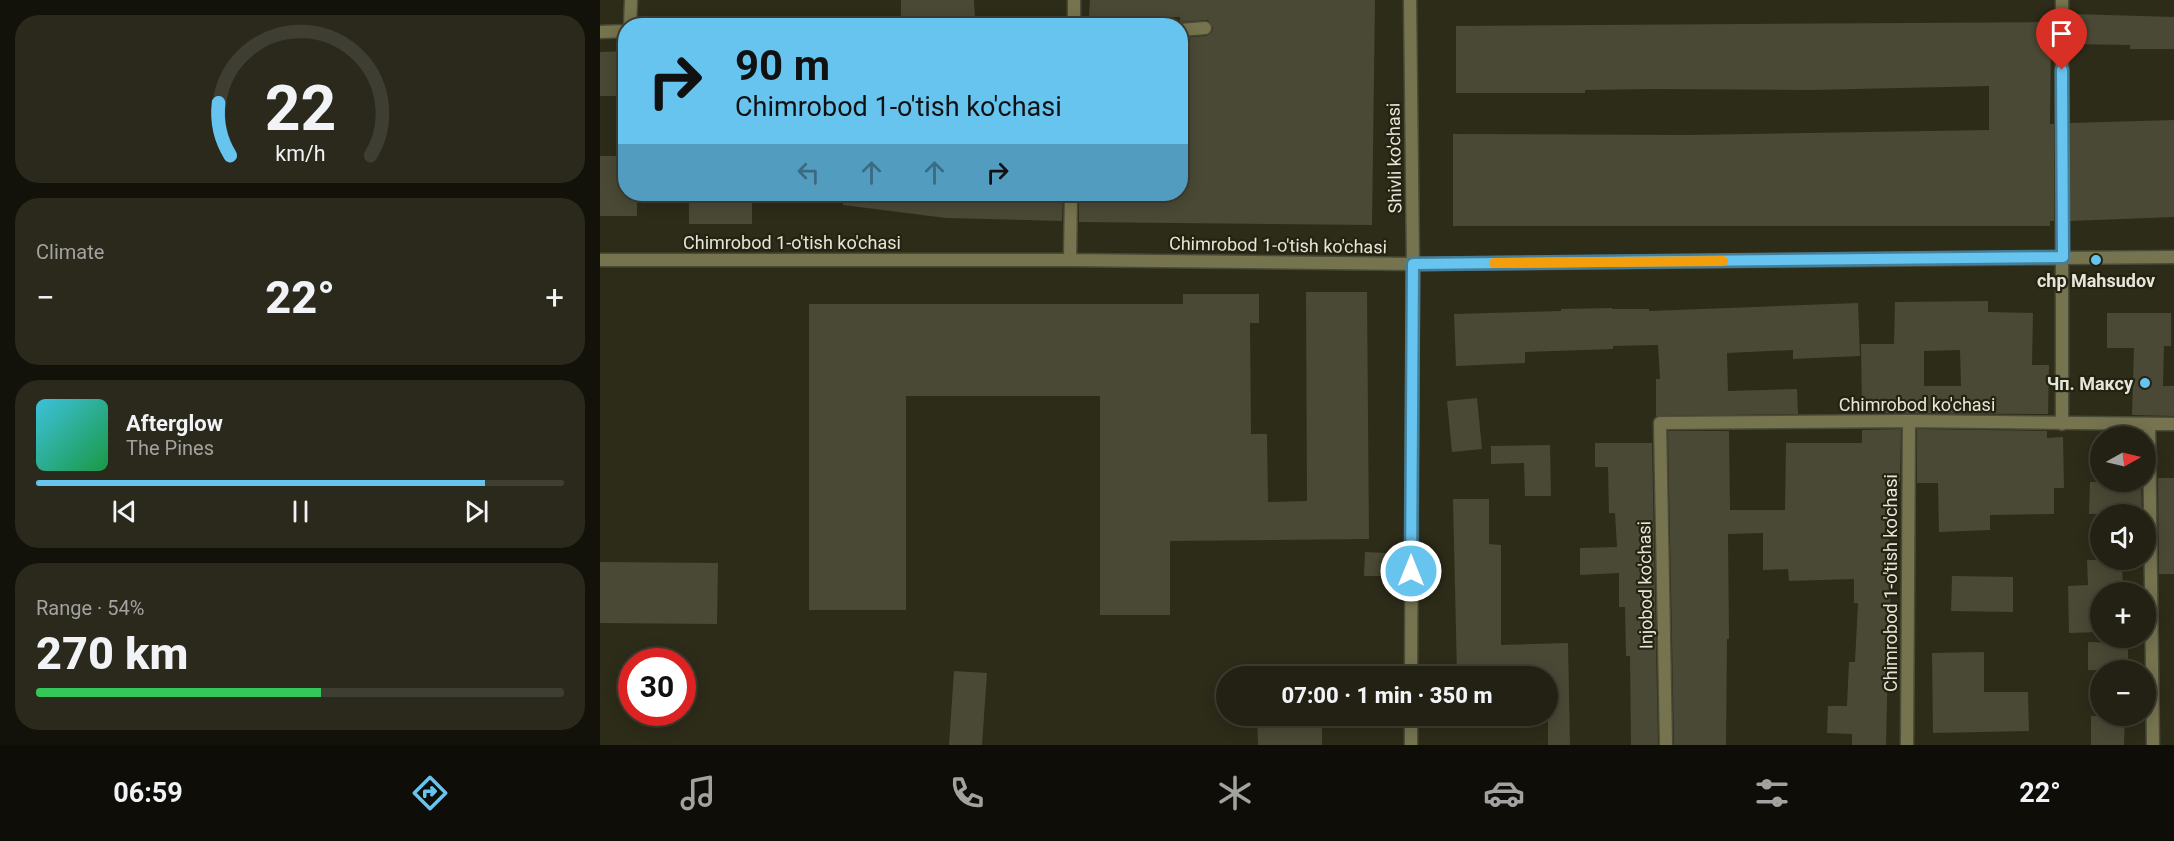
<!DOCTYPE html>
<html lang="en">
<head>
<meta charset="utf-8">
<style>
  :root { --surface:#222113; --page:#2a291c; --text:#f1f3f6; --muted:#a2a3a0; --line:#3f3e33; --accent:#67c4ef }
  body { margin:0; font-family:Roboto,sans-serif; background:var(--page); color:var(--text); height:100vh; display:flex; flex-direction:column; font-size:22px; white-space:nowrap }
  * { box-sizing:border-box; margin:0 }
  p { font-size:20px; color:var(--muted) }
  .icon { flex:none; width:33px; height:33px; fill:none; stroke:currentColor; stroke-width:2; stroke-linecap:round; stroke-linejoin:round }
  .map { position:relative; flex:1; overflow:hidden }
  .details { display:flex; flex-direction:column; gap:15px; padding:15px; background:#13120a; width:600px }
  .details>* { flex:none }
  .hud { position:absolute; left:18px; top:18px; width:570px; height:183px; border-radius:24px; box-shadow:0 3px 15px #0003,0 0 0 2px var(--line); background:#67c4ef; color:#111; overflow:hidden }
  .needle { width:39px; rotate:82deg }
  .controls { position:absolute; left:1490px; top:426px; display:grid; gap:12px }
  .controls a { display:grid; place-items:center; width:66px; height:66px; border-radius:50%; background:var(--surface); box-shadow:0 3px 15px #0003,0 0 0 2px var(--line); font-size:30px }
  .speed { position:absolute; left:18px; top:648px; display:flex; gap:12px; font-size:30px; font-weight:700; text-align:center }
  .speed>* { display:grid; place-content:center; width:78px; height:78px; border-radius:50%; background:var(--surface); box-shadow:0 3px 15px #0003,0 0 0 2px var(--line); line-height:1 }
  .speed .limit { border:9px solid #d22; background:#fff; color:#111 }
  .pin { position:absolute; display:grid; place-items:center; width:51px; height:51px; color:#fff; margin:-62px -26px; border-radius:50% 50% 50% 0; rotate:-45deg; box-shadow:0 0 6px #0007 }
  .pin .icon { rotate:45deg }
  .me { position:absolute; width:66px; margin:-33px; rotate:0deg; stroke-linejoin:round; filter:drop-shadow(0 0 4px #0008) }
  .turn { display:flex; align-items:center; gap:21px; height:126px; padding:0 18px; font-size:27px }
  .turn .icon { width:78px; height:78px; stroke-width:2.5 }
  .turn b { display:block; font-size:42px; line-height:51px }
  .lanes { display:flex; align-items:center; height:57px; padding:0 18px; background:#0003; justify-content:center; gap:30px; direction:ltr }
  .lanes .off { opacity:.35 }
  .big { font-size:45px; font-weight:800; line-height:1.1 }
  .details .card { flex:1; display:flex; flex-direction:column; justify-content:center; gap:9px; min-width:0; padding:0 21px; border-radius:24px; background:var(--page) }
  .details .dial { align-items:center; gap:0 }
  .dial svg { height:156px; overflow:visible; fill:none; stroke:var(--line); stroke-width:7; stroke-linecap:round; text-anchor:middle }
  .dial text { fill:var(--text); stroke:none }
  .song { display:flex; align-items:center; gap:18px }
  .cover { width:72px; height:72px; border-radius:9px; background:linear-gradient(135deg,hsl(190 70% 55%),hsl(140 70% 35%)) }
  .played { height:6px; border-radius:3px; background:linear-gradient(90deg,var(--accent) 85%,var(--line) 85%) }
  .keys { display:flex; justify-content:space-around; direction:ltr }
  .heat { display:flex; justify-content:space-between; align-items:center; font-size:33px; direction:ltr }
  .charge { height:9px; border-radius:4px; background:linear-gradient(90deg,#34c759 54%,var(--line) 0) }
  .trip { position:absolute; left:616px; top:666px; width:342px; height:60px; border-radius:30px; background:var(--surface); box-shadow:0 3px 15px #0003,0 0 0 2px var(--line); font-weight:800; line-height:60px; text-align:center }
  .tab-bar { display:flex; height:96px; justify-content:space-around; align-items:center; background:#0e0d08; color:var(--muted) }
  .tab-bar .icon { width:42px; height:42px }
  .tab-bar .current { color:var(--accent) }
  .tab-bar b { font-size:27px; color:var(--text) }
  main { display:flex; flex:1; min-height:0 }
  .map>svg:first-child { display:block }
</style>
</head>
<body>
<main>
<section class="details">
<div class="card dial"><svg viewBox="0 0 100 80">
<path d="M14 69A42 42 0 1 1 86 69"/>
<path d="M14 69A42 42 0 0 1 8 42" stroke="#67c4ef"/>
<text x="50" y="56" font-size="32" font-weight="700">22</text>
<text x="50" y="72" font-size="11">km/h</text>
</svg></div>
<div class="card"><p>Climate</p>
<div class="heat"><a>−</a><b class="big">22°</b><a>+</a></div>
</div>
<div class="card">
<div class="song"><i class="cover"></i><div><b>Afterglow</b><p>The Pines</p></div></div>
<div class="played"></div>
<div class="keys"><svg class="icon" aria-label="previous" viewBox="0 0 24 24"><path d="M18 5L8 12l10 7zM5 5v14"/></svg><svg class="icon" aria-label="pause" viewBox="0 0 24 24"><path d="M8 5v14M16 5v14"/></svg><svg class="icon" aria-label="next" viewBox="0 0 24 24"><path d="M6 5l10 7-10 7zM19 5v14"/></svg></div>
</div>
<div class="card"><p>Range · 54%</p><b class="big">270 km</b><div class="charge"></div></div>
</section>
<div class="map">
<svg width="1574" height="745" viewBox="0 0 1574 745">
  <rect width="100%" height="100%" fill="#2d2c19"/>
  <!-- building -->
  <path fill="#4a4935" fill-rule="evenodd" d="M301,0h73l1,18 -74,2z
    M490,0h285l-3,225 -293,-3v-28h101v-156l26,-2 6,-4 1,-4 -5,-8 -28,2v-5h-91z
    M1474,14l100,3v32h-44v-4l-60,-1v-22h4z
    M1454,22v21h-3l-1,81h4v97h-4v5h-597v-92l236,1 300,-5v-44l-178,4 -158,-1 -68,1v3h-129v-67z
    M26,51v45h-26v-44z
    M1574,120v97l-104,4v-98z
    M0,156h26v38h11v22h-37z
    M89,194h63v30h-63z
    M244,194h219l-1,27 -116,-3 -103,-13z
    M706,292h61l2,247 -199,2v74h-70v-219h-194v214h-97v-306h374v-10h76v29h-9l1,111h16l1,68 39,-1z
    M1388,301v11l45,1 -1,52h17l-1,49 -186,-1 -1,-69h33l1,-42zM1360,350l1,36h-37v-35z
    M1258,303l2,53 -67,3v-9l-66,3 1,38 69,-2 1,25 -142,2v-37h4l-2,-34 -45,1v3l-88,3v11l-69,3 -2,-52 107,-3v-2l51,-1v1h37v2z
    M1507,313h64v33h-7l-1,40h11v30l-42,-1 2,-67h-27z
    M877,398l5,51 -30,3 -5,-51z
    M1301,429l-1,53h-11v100l2,29h2l-1,46h-4l-2,88h-34v-11l-25,-1 1,-27h19l2,-44h6l3,-59h-4v-24l-65,2 -1,-12 -25,1v-37l-35,1 1,105h-2l-1,106h-52l-6,-314h61l1,79h55l1,-67h76v-13z
    M1317,429l130,2v7l16,-1 1,51h-10v26l-64,1v15l-51,2 -1,-49h-21z
    M995,443h57l6,302h-27l-1,-89h-4l-1,-49h-6v-34l-39,2v-27l37,-1 -2,-34h-6l-1,-46h-13z
    M950,445l1,51h-26l-1,-33 -33,1v-18z
    M1558,478h16v96h-15z
    M1490,482h51l1,32h-53z
    M853,499h36v45l12,1v100l67,-2 2,102h-22v-69h-91z
    M765,552l21,1 -1,23h-21z
    M1487,560h35l1,32h-23v40l-31,1 -1,-47 20,-1z
    M0,562l118,1 -1,61 -117,-1z
    M1352,576l61,1v35l-62,-1z
    M1488,642l40,1v27h-40z
    M1384,652v40h44l1,39 -96,2 -1,-80z
    M354,671l33,2 -5,72h-33z
    M657,716h65v29h-64z
    M1491,716h34l-1,29h-33z"/>
  <g fill="none" stroke-linecap="round" stroke-linejoin="round">
    <defs>
      <path id="street" d="M474,0v26
        M810,0l3,264 -2,412
        M1462,0v424
        M30,26l1,-26
        M580,30l25,-2
        M0,32l26,-1
        M0,260h470l343,4 761,-7
        M470,260l1,-66
        M1549,424l4,321
        M811,716v29
        M1066,745l-6,-322 249,-2 265,3
        M1307,745l2,-324"/>
    </defs>
    <!-- street casing -->
    <use href="#street" stroke="#4a4a38" stroke-width="15"/>
    <!-- street -->
    <use href="#street" stroke="#76744f" stroke-width="12"/>
  </g>
  <g fill="none" stroke-linecap="round" stroke-linejoin="round">
    <defs>
      <path id="route" d="M811,571l2,-307 650,-7 -1,-187"/>
    </defs>
    <!-- route casing -->
    <use href="#route" stroke="#437f9b" stroke-width="15"/>
    <!-- route -->
    <use href="#route" stroke="#67c4ef" stroke-width="10"/>
    <!-- slow -->
    <path stroke="#f59e0b" stroke-width="10" d="M894,263l229,-2"/>
  </g>
  <!-- markers -->
  <g fill="#67c4ef" stroke="#242210" stroke-width="2">
    <circle cx="1496" cy="260" r="6"/>
    <circle cx="1545" cy="383" r="6"/>
  </g>
  <g text-anchor="middle" dominant-baseline="central" stroke-width="4.5" stroke-linejoin="round" paint-order="stroke">
    <!-- street labels -->
    <g font-size="18" fill="#e5e5d9" stroke="#242210">
      <text transform="translate(794 158) rotate(-91)">Shivli ko'chasi</text>
      <text x="192" y="242">Chimrobod 1-o'tish ko'chasi</text>
      <text transform="translate(678 245) rotate(1)">Chimrobod 1-o'tish ko'chasi</text>
      <text x="1317" y="404">Chimrobod ko'chasi</text>
      <text transform="translate(1290 583) rotate(-90)">Chimrobod 1-o'tish ko'chasi</text>
      <text transform="translate(1045 585) rotate(-91)">Injobod ko'chasi</text>
    </g>
    <!-- poi labels -->
    <g font-size="18" font-weight="bold" fill="#e5e5d9" stroke="#242210">
      <text x="1496" y="280">chp Mahsudov</text>
      <text x="1533" y="383" text-anchor="end">Чп. Максу</text>
    </g>
  </g>
</svg>
<div class="controls">
<a><svg class="needle" viewBox="-14 -14 28 28"><path d="M0-13l5 13h-10z" fill="#e53935"/><path d="M0 13l5-13h-10z" fill="#a2a3a0"/></svg></a>
<a><svg class="icon" aria-label="sound" viewBox="0 0 24 24"><path d="M4 9h4l5-4v14l-5-4H4zM17 9q2 3 0 6"/></svg></a>
<a>+</a>
<a>−</a>
</div>
<div class="speed"><div class="limit">30</div></div>
<div class="pin" style="left:1462px;top:70px;background:#d93025"><svg class="icon" aria-label="arrive" viewBox="0 0 24 24"><path d="M6 21V4h12l-3 4 3 4H6"/></svg></div>
<svg class="me" style="left:811px;top:571px" viewBox="-20 -20 40 40"><circle r="17" fill="#67c4ef" stroke="#fff" stroke-width="3"/><path d="M0-11L8 9 0 5-8 9z" fill="#fff"/></svg>
<div class="trip">07:00 · 1 min · 350 m</div>
<div class="hud">
<div class="turn"><svg class="icon" aria-label="right" viewBox="0 0 24 24"><path d="M7 20v-9h11M14 6l5 5-5 5"/></svg><div><b>90 m</b>Chimrobod 1-o'tish ko'chasi</div></div>
<div class="lanes"><svg class="icon off" aria-label="left" viewBox="0 0 24 24"><path d="M17 20v-9H6M10 6l-5 5 5 5"/></svg><svg class="icon off" aria-label="ahead" viewBox="0 0 24 24"><path d="M12 20V5M6 11l6-6 6 6"/></svg><svg class="icon off" aria-label="ahead" viewBox="0 0 24 24"><path d="M12 20V5M6 11l6-6 6 6"/></svg><svg class="icon" aria-label="right" viewBox="0 0 24 24"><path d="M7 20v-9h11M14 6l5 5-5 5"/></svg></div>
</div>
</div>
</main>
<nav class="tab-bar">
<b>06:59</b>
<svg class="icon current" aria-label="directions" viewBox="0 0 24 24"><path d="M12 3l9 9-9 9-9-9zM9 14v-3h6M13 9l2 2-2 2"/></svg>
<svg class="icon" aria-label="music" viewBox="0 0 24 24"><path d="M9 18V5l10-2v13"/><circle cx="6" cy="18" r="3"/><circle cx="16" cy="16" r="3"/></svg>
<svg class="icon" aria-label="phone" viewBox="0 0 24 24"><path d="M5 4h4l2 5-3 2q2 4 5 5l2-3 5 2v4C11 20 4 13 5 4z"/></svg>
<svg class="icon" aria-label="climate" viewBox="0 0 24 24"><path d="M12 3v18M4 7l16 10M4 17L20 7"/></svg>
<svg class="icon" aria-label="car" viewBox="0 0 24 24"><path d="M5 17H2v-5l4-1 3-4h7l3 4 3 1v5h-3M9 17h6M6 11h13"/><circle cx="7" cy="17" r="2"/><circle cx="17" cy="17" r="2"/></svg>
<svg class="icon" aria-label="filters" viewBox="0 0 24 24"><path d="M4 7h16M4 17h16"/><circle cx="9" cy="7" r="2"/><circle cx="15" cy="17" r="2"/></svg>
<b>22°</b>
</nav>
</body>
</html>
